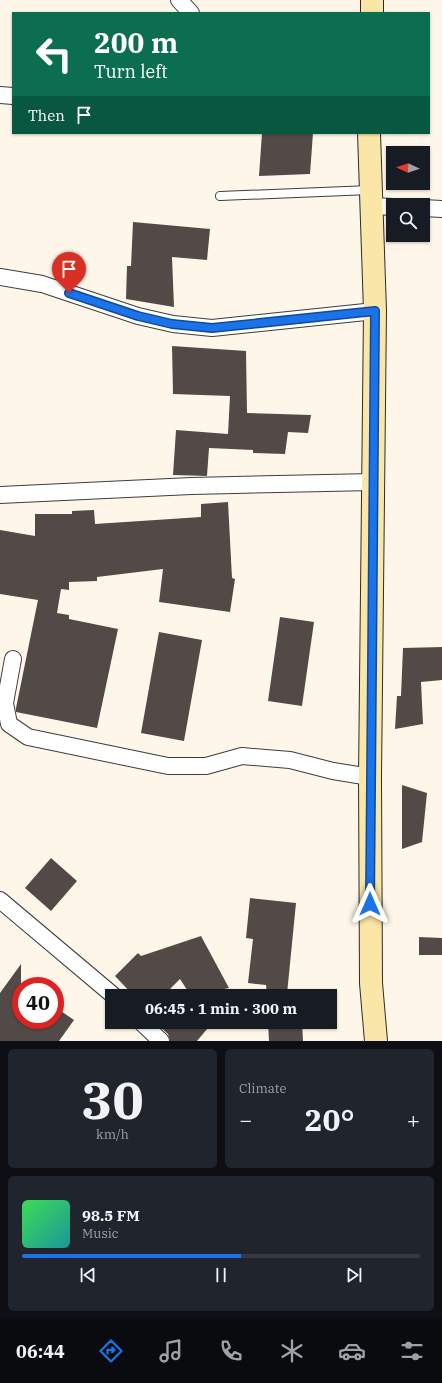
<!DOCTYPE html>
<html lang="en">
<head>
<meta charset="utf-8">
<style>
  :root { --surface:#171b24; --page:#20242c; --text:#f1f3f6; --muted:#9ea1a6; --line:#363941; --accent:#1a73e8 }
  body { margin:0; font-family:"IBM Plex Serif",serif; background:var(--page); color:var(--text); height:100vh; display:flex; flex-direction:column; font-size:15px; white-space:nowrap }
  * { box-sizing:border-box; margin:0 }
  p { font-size:13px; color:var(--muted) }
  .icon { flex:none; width:22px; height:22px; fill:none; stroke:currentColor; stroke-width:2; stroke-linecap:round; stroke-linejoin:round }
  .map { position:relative; height:1041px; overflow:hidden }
  .drawer { display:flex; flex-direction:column; gap:8px; padding:8px; background:#0d0f14; flex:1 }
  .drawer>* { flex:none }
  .banner { position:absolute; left:12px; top:12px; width:418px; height:122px; border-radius:0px; box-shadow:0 1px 3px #0004; background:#0b6e4f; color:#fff; overflow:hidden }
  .needle { width:26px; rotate:273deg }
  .tools { position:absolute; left:386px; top:146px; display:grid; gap:8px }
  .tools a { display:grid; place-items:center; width:44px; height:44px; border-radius:0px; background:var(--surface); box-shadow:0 1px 3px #0004; font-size:20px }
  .speed { position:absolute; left:12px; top:977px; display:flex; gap:8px; font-size:20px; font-weight:700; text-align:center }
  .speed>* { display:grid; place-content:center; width:52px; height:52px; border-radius:50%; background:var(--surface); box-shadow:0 1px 3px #0004; line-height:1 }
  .speed .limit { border:6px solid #d22; background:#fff; color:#111 }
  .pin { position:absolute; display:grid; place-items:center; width:34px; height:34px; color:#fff; margin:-41px -17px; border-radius:50% 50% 50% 0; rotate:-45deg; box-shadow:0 0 4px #0007 }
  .pin .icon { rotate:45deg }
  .me { position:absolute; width:44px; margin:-22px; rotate:0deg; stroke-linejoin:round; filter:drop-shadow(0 0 3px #0008) }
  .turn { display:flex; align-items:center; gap:14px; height:84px; padding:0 16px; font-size:18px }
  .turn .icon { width:52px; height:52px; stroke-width:2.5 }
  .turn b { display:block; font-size:28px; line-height:34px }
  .then { display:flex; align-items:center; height:38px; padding:0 16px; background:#0003; gap:8px; font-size:15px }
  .big { font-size:30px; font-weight:700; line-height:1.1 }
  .drawer .widget { flex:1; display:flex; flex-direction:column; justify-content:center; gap:6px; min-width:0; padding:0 14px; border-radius:6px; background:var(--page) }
  .drawer .dial { align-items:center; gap:0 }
  .dial b { font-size:52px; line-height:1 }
  .song { display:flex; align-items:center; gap:12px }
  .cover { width:48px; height:48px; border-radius:6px; background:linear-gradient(135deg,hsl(130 70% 55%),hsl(180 70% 35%)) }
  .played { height:4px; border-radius:2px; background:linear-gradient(90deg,var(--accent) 55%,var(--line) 55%) }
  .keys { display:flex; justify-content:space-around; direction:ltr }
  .heat { display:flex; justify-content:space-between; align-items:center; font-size:22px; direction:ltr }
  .drawer .tiles { flex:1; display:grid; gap:8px; grid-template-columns:1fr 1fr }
  .widget:last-child { grid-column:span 2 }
  .trip { position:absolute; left:105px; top:989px; width:232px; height:40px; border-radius:0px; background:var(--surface); box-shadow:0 1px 3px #0004; font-weight:700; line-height:40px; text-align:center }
  .tabs { display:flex; height:64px; justify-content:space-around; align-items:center; background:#090b0e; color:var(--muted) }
  .tabs .icon { width:28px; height:28px }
  .tabs .selected { color:var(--accent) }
  .tabs b { font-size:18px; color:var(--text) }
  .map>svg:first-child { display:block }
</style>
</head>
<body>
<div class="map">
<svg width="442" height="1041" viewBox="0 0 442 1041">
  <rect width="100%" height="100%" fill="#fef7e9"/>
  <!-- building -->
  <path fill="#524a47" d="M262,133h51l-3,41 -51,2z
    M133,222l77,7 -3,31 -35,-3 2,50 -48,-8 1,-33h4z
    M172,346l74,5 1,62 64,2 -3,18 -20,-1 -3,22 -32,-1v-3l-44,-2 -2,28 -34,-1 3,-45 52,4 2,-38 -57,-2z
    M228,502l4,76 3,1 -5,33 -71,-10 4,-33 -66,8v4l-28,1v8l-8,-1 -4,24 12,2v4l49,10 -21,99 -81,-16v-4l22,-108 -38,-6v-64l35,6v-22h37v-3l22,-1 1,14 106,-7v-13z
    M280,617l34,5 -12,84 -34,-5z
    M159,632l43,8 -18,101 -43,-8z
    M442,647v33l-21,2 2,42 -28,5 2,-33h4l2,-48z
    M402,785l25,8 -5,49 -20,7z
    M51,858l26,23 -26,30 -26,-23z
    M250,898l46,5 -9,91 14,-1v3h-34l-1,-11 -18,-2 5,-44 -7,-1z
    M201,936l28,52 -38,8 -11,-17 -17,17h-29l-19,-20 23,-23 3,3z
    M419,937l23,1v17h-23z
    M21,964v56h34v-13l19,13 -15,21h-59v-48z
    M157,1022h56l-16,19h-27l-2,-7 -12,-11z
    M268,1022h34l1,19h-34z"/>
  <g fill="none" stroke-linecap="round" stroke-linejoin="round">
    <defs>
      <path id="lane" d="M220,196l150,-6"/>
      <path id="street" d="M179,0l12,13
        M0,95l13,1
        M372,206l21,1
        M423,208l19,1
        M0,277l42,7 96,32 35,8 39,4 163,-17
        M0,495l191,-9 182,-4
        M13,659l-8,44 4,21 19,13 140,29h38l36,-10 48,4 43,11 37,6
        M0,900l114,96
        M141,1022l20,19"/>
      <path id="secondary" d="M372,13v-13
        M369,133l6,178 -5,466 1,206 5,58"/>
    </defs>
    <!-- lane casing -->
    <use href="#lane" stroke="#3d3d3d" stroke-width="10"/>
    <!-- street casing -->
    <use href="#street" stroke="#3d3d3d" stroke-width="18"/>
    <!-- secondary casing -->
    <use href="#secondary" stroke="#2c2c2c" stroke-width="24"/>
    <!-- lane -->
    <use href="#lane" stroke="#fff" stroke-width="8"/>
    <!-- street -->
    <use href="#street" stroke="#fff" stroke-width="16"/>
    <!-- secondary -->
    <use href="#secondary" stroke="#fae6a7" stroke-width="22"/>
  </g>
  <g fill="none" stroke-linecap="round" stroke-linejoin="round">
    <defs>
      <path id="route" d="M69,293l69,23 34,8 40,4 163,-17 -5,593"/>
    </defs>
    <!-- route casing -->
    <use href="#route" stroke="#114b97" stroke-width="10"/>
    <!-- route -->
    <use href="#route" stroke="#1a73e8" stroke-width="7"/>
  </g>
</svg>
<div class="tools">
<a><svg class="needle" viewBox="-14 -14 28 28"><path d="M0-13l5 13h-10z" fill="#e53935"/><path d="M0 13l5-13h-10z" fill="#9ea1a6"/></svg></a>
<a><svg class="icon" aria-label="search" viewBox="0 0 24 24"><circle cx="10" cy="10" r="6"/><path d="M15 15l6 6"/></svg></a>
</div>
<div class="speed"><div class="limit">40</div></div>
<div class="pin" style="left:69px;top:293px;background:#d93025"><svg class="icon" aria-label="arrive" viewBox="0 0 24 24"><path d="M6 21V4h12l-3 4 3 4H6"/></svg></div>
<svg class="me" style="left:370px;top:904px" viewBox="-20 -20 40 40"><path d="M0-17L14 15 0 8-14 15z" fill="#1a73e8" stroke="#fff" stroke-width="4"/></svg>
<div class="trip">06:45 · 1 min · 300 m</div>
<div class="banner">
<div class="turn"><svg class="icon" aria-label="left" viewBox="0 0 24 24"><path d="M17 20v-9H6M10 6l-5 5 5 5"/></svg><div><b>200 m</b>Turn left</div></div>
<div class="then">Then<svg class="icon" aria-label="arrive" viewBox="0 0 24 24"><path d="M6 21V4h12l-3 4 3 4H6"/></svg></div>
</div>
</div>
<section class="drawer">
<div class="tiles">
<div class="widget dial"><b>30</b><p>km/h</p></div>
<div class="widget"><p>Climate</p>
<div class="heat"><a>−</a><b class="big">20°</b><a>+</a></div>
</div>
<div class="widget">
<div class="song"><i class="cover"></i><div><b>98.5 FM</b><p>Music</p></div></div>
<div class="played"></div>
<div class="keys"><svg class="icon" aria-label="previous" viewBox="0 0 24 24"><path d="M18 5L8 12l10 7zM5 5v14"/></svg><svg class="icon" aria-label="pause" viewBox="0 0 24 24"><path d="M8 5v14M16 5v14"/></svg><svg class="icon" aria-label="next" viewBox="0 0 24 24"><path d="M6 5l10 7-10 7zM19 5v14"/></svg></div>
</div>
</div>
</section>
<nav class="tabs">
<b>06:44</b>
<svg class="icon selected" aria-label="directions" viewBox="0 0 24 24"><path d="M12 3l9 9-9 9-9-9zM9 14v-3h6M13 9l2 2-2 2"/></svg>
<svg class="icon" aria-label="music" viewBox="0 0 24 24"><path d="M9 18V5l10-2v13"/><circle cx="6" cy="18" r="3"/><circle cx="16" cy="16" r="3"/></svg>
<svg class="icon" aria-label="phone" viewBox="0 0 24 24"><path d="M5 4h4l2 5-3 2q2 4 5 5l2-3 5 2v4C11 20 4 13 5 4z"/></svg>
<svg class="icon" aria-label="climate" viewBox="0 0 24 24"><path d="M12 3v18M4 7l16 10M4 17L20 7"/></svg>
<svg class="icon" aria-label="car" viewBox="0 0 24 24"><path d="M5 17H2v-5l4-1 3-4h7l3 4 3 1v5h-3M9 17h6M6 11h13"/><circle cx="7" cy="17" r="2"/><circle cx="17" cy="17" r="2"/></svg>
<svg class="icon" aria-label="filters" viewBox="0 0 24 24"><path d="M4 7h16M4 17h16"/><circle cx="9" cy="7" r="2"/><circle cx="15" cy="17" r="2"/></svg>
</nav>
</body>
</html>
